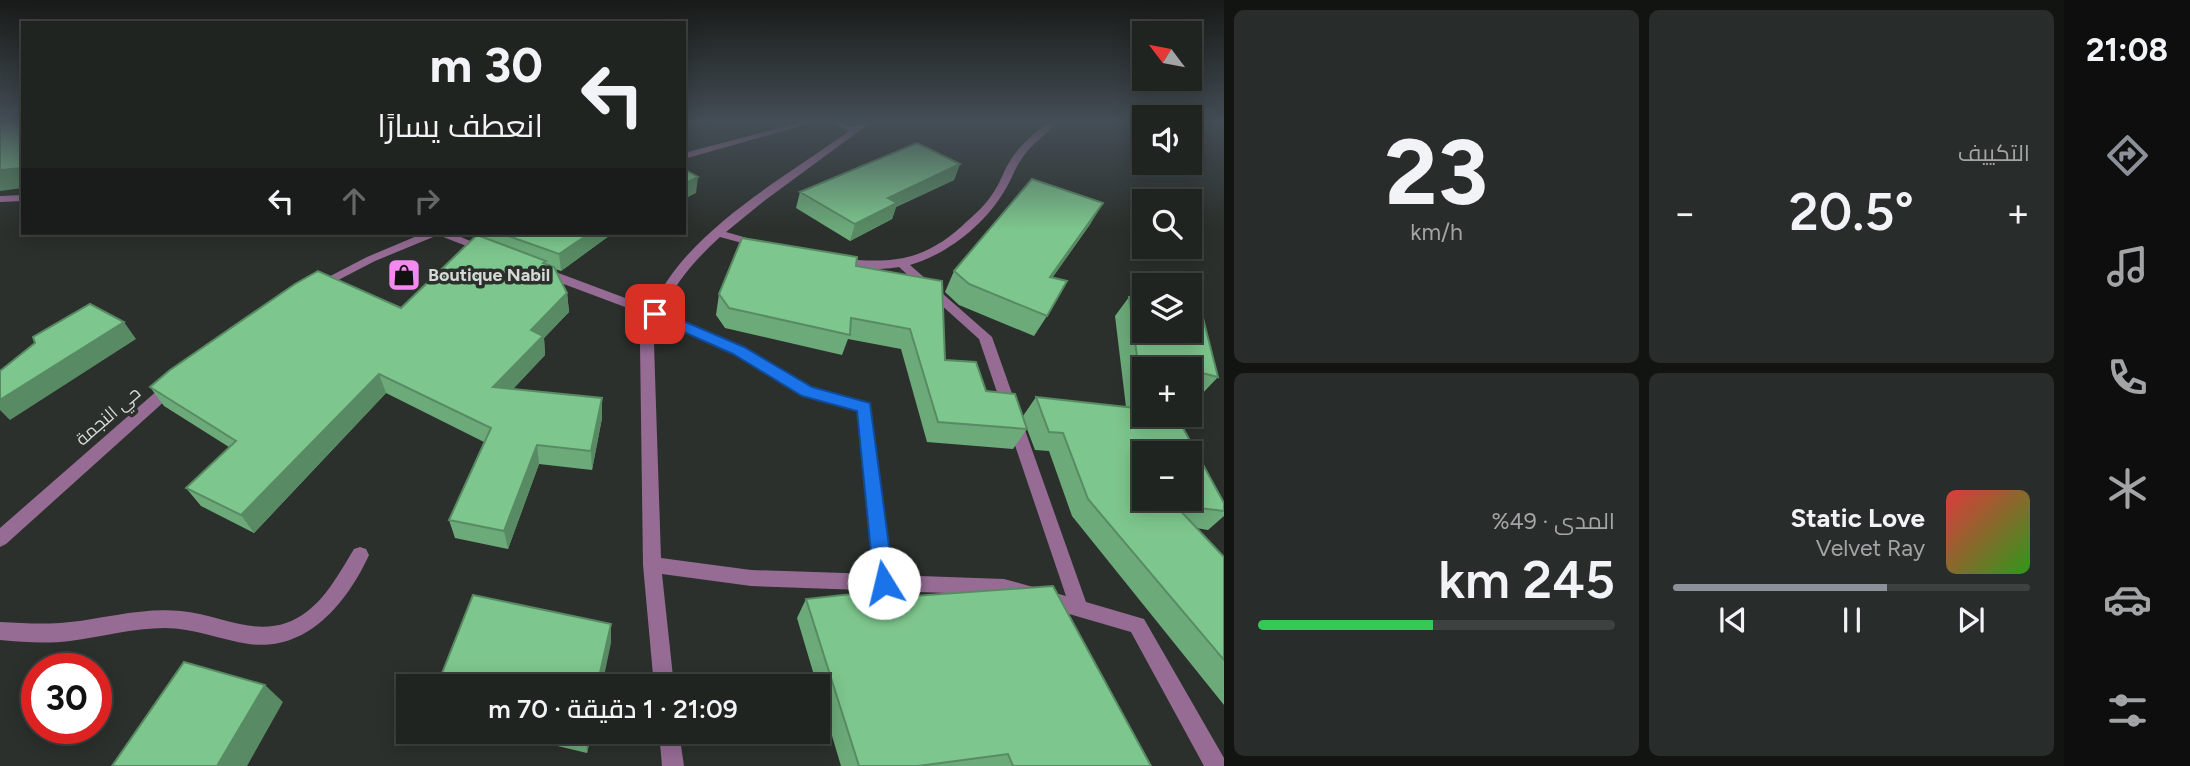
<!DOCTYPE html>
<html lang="ar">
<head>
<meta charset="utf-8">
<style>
  :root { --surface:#202421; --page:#282c2a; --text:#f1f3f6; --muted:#a2a4a5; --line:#3d413f; --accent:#8c9099 }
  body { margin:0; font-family:Figtree,Cairo,sans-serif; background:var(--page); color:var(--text); direction:rtl; height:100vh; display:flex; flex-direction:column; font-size:26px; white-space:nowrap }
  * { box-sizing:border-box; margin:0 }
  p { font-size:23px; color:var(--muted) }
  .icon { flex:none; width:38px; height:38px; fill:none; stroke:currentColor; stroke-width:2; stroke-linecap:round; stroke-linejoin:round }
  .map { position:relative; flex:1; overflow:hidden; direction:ltr }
  .panel { display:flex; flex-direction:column; gap:10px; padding:10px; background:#121412; width:840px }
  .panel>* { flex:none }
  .banner { position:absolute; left:21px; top:21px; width:665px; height:214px; border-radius:0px; box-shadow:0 4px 18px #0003,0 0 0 2px var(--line); direction:rtl; background:#202421; color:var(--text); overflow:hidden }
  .needle { width:46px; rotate:302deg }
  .controls { position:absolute; left:1132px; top:21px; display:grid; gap:14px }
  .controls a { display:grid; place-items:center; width:70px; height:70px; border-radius:0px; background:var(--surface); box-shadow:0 4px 18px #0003,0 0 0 2px var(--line); font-size:35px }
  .speed { position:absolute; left:21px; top:653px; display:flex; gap:14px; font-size:35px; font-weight:700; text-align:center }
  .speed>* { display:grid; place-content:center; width:91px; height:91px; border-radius:50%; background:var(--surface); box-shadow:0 4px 18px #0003,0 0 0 2px var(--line); line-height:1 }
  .speed .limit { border:10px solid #d22; background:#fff; color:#111 }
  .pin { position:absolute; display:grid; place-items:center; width:60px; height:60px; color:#fff; margin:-30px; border-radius:14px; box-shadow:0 4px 10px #0006 }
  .me { position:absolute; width:77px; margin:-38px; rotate:351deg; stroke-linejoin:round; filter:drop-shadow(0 0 5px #0008) }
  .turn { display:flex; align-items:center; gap:24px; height:147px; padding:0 28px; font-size:32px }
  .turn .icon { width:91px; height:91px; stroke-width:2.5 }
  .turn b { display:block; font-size:49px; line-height:60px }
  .lanes { display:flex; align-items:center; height:66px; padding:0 28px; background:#0003; justify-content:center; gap:35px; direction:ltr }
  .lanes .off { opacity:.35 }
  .big { font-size:52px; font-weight:600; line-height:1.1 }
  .panel .widget { flex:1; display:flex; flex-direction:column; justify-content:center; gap:10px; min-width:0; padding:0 24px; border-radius:10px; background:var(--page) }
  .panel .dial { align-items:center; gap:0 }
  .dial b { font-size:91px; line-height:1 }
  .song { display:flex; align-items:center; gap:21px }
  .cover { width:84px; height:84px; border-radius:10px; background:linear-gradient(135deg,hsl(0 70% 55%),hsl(110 70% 35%)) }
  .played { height:7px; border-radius:4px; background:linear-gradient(90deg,var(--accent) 60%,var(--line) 60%) }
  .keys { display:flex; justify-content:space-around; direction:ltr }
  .heat { display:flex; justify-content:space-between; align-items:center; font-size:38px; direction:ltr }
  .charge { height:10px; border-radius:5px; background:linear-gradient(90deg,#34c759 49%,var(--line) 0) }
  .panel .tiles { flex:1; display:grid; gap:10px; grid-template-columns:repeat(2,1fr) }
  .trip { position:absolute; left:396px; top:674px; width:434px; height:70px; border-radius:0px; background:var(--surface); box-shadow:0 4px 18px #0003,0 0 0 2px var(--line); font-weight:600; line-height:70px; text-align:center; direction:rtl }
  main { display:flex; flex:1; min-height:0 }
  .tab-bar { display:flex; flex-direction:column; width:126px; justify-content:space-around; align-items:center; background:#0d0e0d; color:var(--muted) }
  .tab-bar .icon { width:49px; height:49px }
  .tab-bar .on { color:var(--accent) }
  .tab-bar b { font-size:32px; color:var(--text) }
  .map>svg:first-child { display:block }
</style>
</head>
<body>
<main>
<nav class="tab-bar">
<b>21:08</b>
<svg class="icon on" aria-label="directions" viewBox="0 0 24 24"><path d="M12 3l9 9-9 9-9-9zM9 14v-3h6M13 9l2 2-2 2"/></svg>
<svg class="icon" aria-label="music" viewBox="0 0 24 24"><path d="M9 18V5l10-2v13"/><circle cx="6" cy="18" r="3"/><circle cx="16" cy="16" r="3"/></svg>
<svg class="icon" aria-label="phone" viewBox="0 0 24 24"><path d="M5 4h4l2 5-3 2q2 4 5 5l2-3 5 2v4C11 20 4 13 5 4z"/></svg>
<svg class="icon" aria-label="climate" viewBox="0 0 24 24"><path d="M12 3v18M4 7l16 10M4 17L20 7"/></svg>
<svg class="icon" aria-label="car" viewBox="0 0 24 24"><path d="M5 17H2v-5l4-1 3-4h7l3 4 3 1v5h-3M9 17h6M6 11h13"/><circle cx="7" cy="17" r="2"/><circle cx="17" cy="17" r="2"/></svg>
<svg class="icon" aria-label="filters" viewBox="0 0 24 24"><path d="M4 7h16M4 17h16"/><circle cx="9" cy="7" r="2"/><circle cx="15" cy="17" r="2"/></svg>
</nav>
<section class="panel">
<div class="tiles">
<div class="widget"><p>التكييف</p>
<div class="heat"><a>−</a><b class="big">20.5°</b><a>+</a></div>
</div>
<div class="widget dial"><b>23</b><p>km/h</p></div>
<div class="widget">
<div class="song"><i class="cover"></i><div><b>Static Love</b><p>Velvet Ray</p></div></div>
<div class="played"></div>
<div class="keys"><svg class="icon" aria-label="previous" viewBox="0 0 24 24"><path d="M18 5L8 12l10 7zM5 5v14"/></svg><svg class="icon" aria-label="pause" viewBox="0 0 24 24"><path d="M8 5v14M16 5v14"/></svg><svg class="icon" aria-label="next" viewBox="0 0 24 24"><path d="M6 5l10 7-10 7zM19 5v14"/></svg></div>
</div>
<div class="widget"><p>المدى · 49%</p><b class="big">245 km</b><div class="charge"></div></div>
</div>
</section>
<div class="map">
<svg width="1224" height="766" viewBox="0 0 1224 766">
  <rect width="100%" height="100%" fill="#2b302c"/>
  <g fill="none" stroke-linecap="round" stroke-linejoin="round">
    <!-- minor -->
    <path fill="#966c94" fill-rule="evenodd" d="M798,123h13l-127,36v-6z
      M832,123h11l11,4 7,-4h9l-106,78 -38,31 35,10v4l-4,1 -37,-10c-23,21 -46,46 -57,75l81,35 67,41 58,15 23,172 112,4 62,17 -87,-257 -80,-72c-16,3 -54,4 -67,-5l6,-4c52,6 84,4 124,-32 12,-11 25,-22 33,-36 6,-9 9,-20 15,-29 9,-15 23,-27 37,-38h9c-9,12 -24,20 -33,34 -8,10 -11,22 -18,33 -20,34 -57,64 -95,75l82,72 94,265 58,17 80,139v8h-20l-73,-134 -127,-37 -253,-9 -89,-12 12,112h-20l-11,-121 -3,-221 9,-28 -112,-42 -2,-3 2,-3h8l107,40c34,-77 131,-129 197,-177zM660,321l74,32 68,43 55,15 17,163 -123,-4 -90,-12 -7,-214z
      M23,195v6l-23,1v-6z
      M424,233h27l41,17 -2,2h-8l-44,-17 -63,26 -54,28 -4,1 -6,-4 56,-29z
      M171,382l5,1 2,4 -2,4 -170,153 -6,3v-19l166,-145z
      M360,547l6,2 3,6c-22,48 -62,97 -120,89 -28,-4 -55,-16 -84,-16 -32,0 -64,9 -95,13 -24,3 -47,1 -70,-1v-18c23,1 46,3 70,0 37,-4 73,-15 111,-11 35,3 70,24 105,12 33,-11 51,-46 68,-74z
      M659,732h20l5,34h-22z"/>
  </g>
  <!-- wall -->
  <path fill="#6caa79" d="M960,164l-6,16 -58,27 -4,12 -42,22 -54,-33 4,-16z
    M1091,223l-39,55 -5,38 -13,20 -75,-31 -14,-13 9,-21z
    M474,233h139l-52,38 -6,-2 12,24 2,19 -25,26 1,17 -32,34 89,29 -10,52 -53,-6 -31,85 -53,-11 -6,-18 35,-78 -98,-49 -132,140 -53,-27 -15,-18 43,-41 -65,-41 -14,-19 251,-79 76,-73z
    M856,266l89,94 78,56 13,-19 90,10 -11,-91 14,-19 89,80 -18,19 -10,-3v-24h-46l80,142v5l-16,14 -12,-2 28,29v148l-152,-189 -23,-65 -14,-1 -8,-21 -14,20 -86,-7 -26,-93 -53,-10 -6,16 -117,-27 -9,-13 3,-21z
    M900,597l251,169h-310l-44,-148 9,-19z
    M499,732h93l-5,21z"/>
  <!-- shaded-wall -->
  <path fill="#588b63" d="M960,164l-6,16 -58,27 -4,12 -42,22 5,-17 33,-26z
    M23,168v20l-23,3v-21z
    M698,177l-2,16 -12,6v-15z
    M1103,203l-12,20 -53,75 12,-21z
    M590,233h23l-52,38 -2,-17z
    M567,293l2,19 -25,26 1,17 -48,51 -4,-19 38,-57z
    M124,322l12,17 -126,81 -10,-10v-10z
    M379,374l7,19 -132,140 -13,-18z
    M602,398v20l-10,52 -1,-19z
    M537,445l2,19 -31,85 -4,-18z
    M611,624v19l-9,43h-5z
    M265,685l18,17 -36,64h-30z
    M587,732h5l-5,21 -1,-15z"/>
  <!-- building -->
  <path fill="#7dc68d" stroke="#588b63" stroke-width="2" fill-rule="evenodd" d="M0,123h23v45l-23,2z
    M917,143l43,21 -72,34 9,5 -42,21 -55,-32z
    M684,169l14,8 -14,7z
    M1032,179l71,24 -53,74 17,4 -20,35 -78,-32 -15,-13z
    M500,233h90l-31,21z
    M477,235l69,26 -3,2 11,4 13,26 -36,37 12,6 -50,51 109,11 -11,53 -54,-6 -33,86 -55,-11 42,-92 -112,-54 -138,141 -55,-27 50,-47 -86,-54 20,-17 125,-86 23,-13 83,37z
    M742,238l115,19 -1,9 86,15 3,79 31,2 10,29 29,3 12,35 -89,-7 -28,-93 -59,-11 -1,17 -121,-27 -10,-14z
    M1129,297l15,3v31h46v-20l12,3 16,63 -72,-18 5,10h-7v39z
    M90,304l34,18 -124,78v-29l35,-28 -2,-6z
    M1036,397l108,12v6h32l48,88v8l-49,-6 49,52v103l-136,-161 -25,-66 -14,-1zM1144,453h46v46h-46z
    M1053,586l98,180h-138l-5,-12 -90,12h-59l-53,-167 91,-10 3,8z
    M473,595l138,29 -14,62h-160z
    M184,662l81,23 -48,81h-105z
    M559,732h28l-1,6z"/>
  <!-- sky -->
  <linearGradient id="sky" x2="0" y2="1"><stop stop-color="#181a18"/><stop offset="0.53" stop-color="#444e56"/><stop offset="1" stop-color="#444e56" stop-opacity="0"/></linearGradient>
  <rect width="1224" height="230" fill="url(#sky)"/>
  <!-- route -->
  <path fill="#1a73e8" stroke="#114b97" stroke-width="2" d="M655,309l89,38 68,40 58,16 24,180 -3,7 -7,2 -7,-2 -3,-7 -17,-172 -55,-15 -69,-42 -83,-37 -3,-3 3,-3z"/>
  <!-- icons -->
  <defs>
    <symbol id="shop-square" viewBox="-11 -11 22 22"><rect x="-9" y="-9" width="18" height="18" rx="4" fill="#f489f0" stroke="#2b302c"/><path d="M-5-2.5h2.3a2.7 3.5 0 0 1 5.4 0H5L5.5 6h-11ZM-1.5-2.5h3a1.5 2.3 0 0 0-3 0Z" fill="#111"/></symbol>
  </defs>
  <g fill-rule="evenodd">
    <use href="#shop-square" x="385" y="256" width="38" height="38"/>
  </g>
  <g text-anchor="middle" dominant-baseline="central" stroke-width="7" stroke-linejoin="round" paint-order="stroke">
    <!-- poi labels -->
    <g font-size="18" font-weight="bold" fill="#d6d9d7" stroke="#2b302c" text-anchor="start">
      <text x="428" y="275">Boutique Nabil</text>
    </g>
    <!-- street labels -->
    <g font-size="18" fill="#d6d9d7" stroke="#2b302c">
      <text transform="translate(108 416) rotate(-41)">حي النجمة</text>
    </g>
  </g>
</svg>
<div class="controls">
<a><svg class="needle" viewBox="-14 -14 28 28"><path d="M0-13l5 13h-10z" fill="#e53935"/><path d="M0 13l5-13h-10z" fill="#a2a4a5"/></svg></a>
<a><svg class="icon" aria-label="sound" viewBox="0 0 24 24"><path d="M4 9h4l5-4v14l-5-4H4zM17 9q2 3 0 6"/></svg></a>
<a><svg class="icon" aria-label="search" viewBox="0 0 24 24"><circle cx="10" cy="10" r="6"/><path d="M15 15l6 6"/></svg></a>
<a><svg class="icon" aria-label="layers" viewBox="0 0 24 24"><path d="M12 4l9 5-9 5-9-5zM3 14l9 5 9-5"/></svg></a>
<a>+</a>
<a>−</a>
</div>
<div class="speed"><div class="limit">30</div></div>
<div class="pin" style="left:655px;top:314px;background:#d93025"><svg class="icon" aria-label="arrive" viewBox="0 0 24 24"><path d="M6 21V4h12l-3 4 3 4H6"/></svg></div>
<svg class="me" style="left:884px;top:583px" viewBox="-20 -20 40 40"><circle r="19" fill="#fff"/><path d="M0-13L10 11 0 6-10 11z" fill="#1a73e8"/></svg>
<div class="trip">21:09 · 1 دقيقة · 70 m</div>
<div class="banner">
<div class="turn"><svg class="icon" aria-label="left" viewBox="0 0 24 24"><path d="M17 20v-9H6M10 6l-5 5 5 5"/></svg><div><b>30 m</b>انعطف يسارًا</div></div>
<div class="lanes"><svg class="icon" aria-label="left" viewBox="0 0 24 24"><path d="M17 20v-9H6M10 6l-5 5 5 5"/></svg><svg class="icon off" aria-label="ahead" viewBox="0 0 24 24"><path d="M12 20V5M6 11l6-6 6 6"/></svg><svg class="icon off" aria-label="right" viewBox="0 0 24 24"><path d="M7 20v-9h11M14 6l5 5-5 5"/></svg></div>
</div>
</div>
</main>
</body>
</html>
